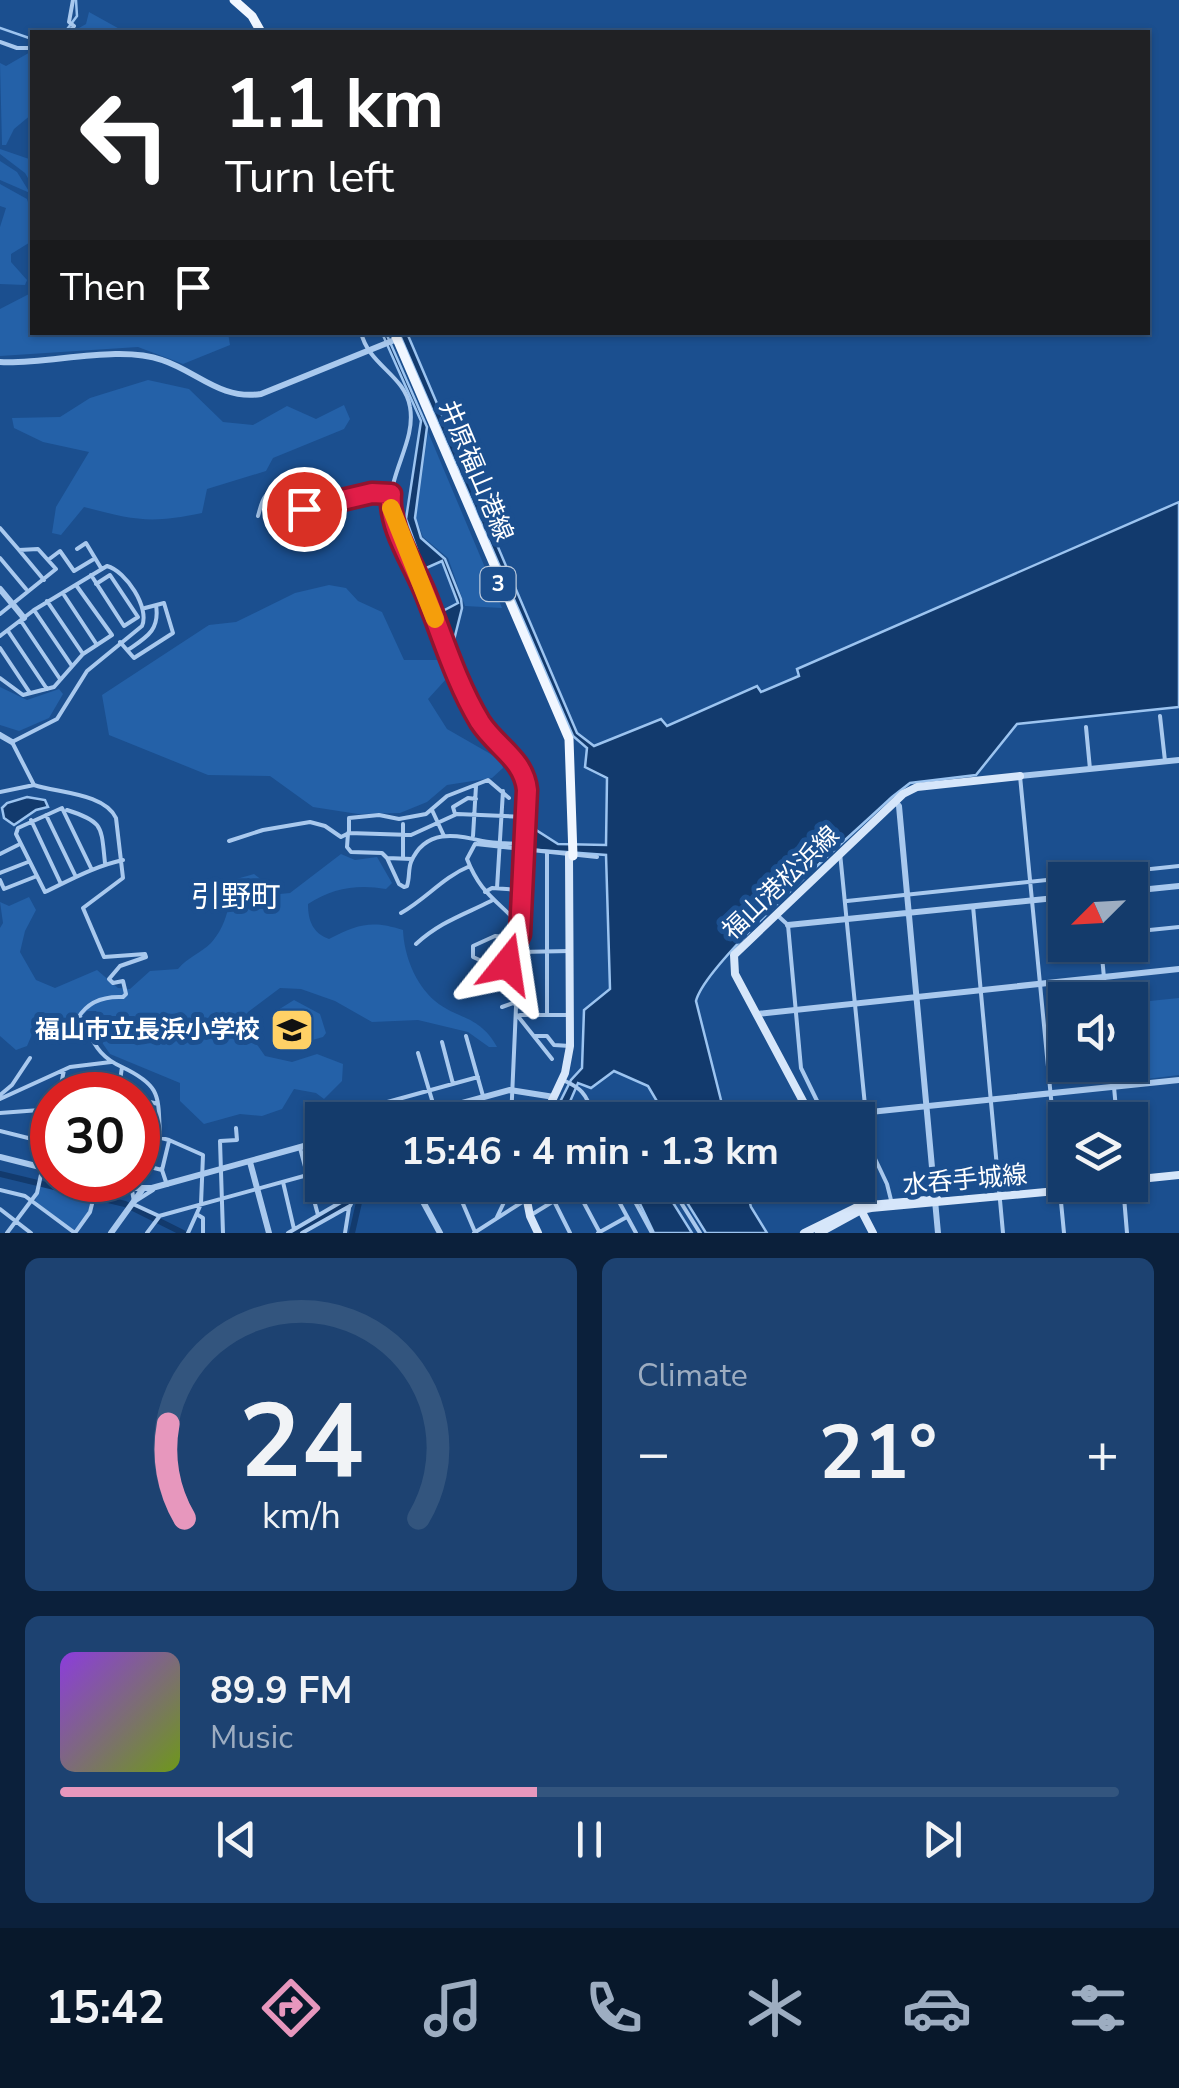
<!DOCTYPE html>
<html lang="en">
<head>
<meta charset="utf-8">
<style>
  :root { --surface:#143b6b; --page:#1d4271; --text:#f1f3f6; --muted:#9dadc1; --line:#33557e; --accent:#e797bd }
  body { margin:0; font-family:"Nunito Sans","Noto Sans JP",sans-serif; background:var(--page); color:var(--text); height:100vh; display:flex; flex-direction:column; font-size:38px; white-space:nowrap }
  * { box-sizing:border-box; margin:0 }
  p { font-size:32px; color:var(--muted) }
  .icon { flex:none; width:55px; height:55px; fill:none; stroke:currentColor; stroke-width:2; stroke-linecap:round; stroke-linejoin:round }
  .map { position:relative; height:1233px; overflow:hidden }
  .sheet { display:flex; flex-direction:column; gap:25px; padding:25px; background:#0b203b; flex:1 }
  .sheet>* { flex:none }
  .hud { position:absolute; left:30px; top:30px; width:1120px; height:305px; border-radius:0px; box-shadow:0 2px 8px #0004,0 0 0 2px var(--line); background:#202124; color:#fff; overflow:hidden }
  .needle { width:65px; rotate:246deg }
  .controls { position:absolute; left:1048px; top:862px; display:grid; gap:20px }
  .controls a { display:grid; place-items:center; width:100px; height:100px; border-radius:0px; background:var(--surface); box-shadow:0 2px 8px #0004,0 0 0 2px var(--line); font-size:50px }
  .speed { position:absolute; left:30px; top:1072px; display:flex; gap:20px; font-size:50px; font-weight:700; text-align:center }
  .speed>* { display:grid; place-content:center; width:130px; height:130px; border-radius:50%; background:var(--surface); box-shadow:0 2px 8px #0004,0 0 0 2px var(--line); line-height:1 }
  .speed .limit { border:15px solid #d22; background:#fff; color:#111 }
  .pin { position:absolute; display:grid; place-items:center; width:85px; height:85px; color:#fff; margin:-42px; border:5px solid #fff; border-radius:50%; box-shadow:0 2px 10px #0007 }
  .me { position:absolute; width:110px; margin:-55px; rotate:15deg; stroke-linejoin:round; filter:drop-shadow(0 0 8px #0008) }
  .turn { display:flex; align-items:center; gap:35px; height:210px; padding:0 30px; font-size:45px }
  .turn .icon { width:130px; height:130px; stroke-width:2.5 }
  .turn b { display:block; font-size:70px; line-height:85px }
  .then { display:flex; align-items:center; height:95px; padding:0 30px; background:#0003; gap:20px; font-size:38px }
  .big { font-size:75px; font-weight:700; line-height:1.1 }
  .sheet .tile { flex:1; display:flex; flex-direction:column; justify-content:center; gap:15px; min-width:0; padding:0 35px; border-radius:15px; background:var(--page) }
  .sheet .dial { align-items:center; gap:0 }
  .dial svg { height:260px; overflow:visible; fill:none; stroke:var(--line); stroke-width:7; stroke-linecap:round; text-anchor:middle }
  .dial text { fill:var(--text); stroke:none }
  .song { display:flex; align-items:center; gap:30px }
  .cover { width:120px; height:120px; border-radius:15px; background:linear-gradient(135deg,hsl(270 70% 55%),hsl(80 70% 35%)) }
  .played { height:10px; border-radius:5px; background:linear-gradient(90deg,var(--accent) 45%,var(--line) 45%) }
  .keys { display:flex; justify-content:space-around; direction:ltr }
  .heat { display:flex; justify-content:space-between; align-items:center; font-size:55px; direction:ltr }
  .sheet .tiles { flex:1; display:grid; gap:25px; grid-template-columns:1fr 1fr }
  .tile:last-child { grid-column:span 2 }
  .trip { position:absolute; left:305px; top:1102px; width:570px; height:100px; border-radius:0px; background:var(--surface); box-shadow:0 2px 8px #0004,0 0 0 2px var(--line); font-weight:700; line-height:100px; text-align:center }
  .tab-bar { display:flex; height:160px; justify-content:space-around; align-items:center; background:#08182b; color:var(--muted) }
  .tab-bar .icon { width:70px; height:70px }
  .tab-bar .active { color:var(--accent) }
  .tab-bar b { font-size:45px; color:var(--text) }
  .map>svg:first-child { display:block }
</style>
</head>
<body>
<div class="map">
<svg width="1179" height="1233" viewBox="0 0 1179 1233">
  <rect width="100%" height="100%" fill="#1b4f8f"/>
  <!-- green -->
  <path fill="#2461a8" d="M89,12l36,20h-53l14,-8z
    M32,51v63l-18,15 -8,16h-4l-2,-82 6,3z
    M0,149l32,11v25l-7,-12 -25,-19z
    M0,161l17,11 13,21 -30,-13z
    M0,184l27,15 5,16v26l-21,13v8l16,18 -2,5 -25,-1v-57l6,-19 -6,-2z
    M29,294h3v38l196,1 2,12 -47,19 -45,-17 -138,9v-47z
    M148,380l41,9 34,33 30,3 34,-19 29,13 28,-14 6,14 -6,10 -71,29 -7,13 -59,18 -5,24c-52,11 -68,7 -118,-6l-23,28 -9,-2 4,-26 33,-55 -46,-10 -29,-14 -2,-10 48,-1 30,-19z
    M428,432l74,176 -37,-2 -17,-48 -25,-21 -7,-19z
    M329,585l17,3 12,13 24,11 22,48h36l8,17 -20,22 19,30 54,31 2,8 -11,10 -45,7 -20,17 -27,11 -42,1 -45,-7 -43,-31 -62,-1 -99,-40 -7,-40 107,-70 27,-3 59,-29z
    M0,687l27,13 32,-11 4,5 -14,24 -30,13 -19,-6z
    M341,854l14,6 22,-3 15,26 -6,6c-28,-5 -54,-1 -78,15 0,17 5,29 21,35 29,-15 43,-19 74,-9 1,25 12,54 32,71 21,18 45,14 62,46h-8l-21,-15 -50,-12 -46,2 -37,-21 -34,-12 -21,-1 -32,24 -2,17 19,27 27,6 25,-8 26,10 -1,17 -18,18 -8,-6 -22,-4 -12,20 -20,7 -22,-2 -36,10 -24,-23v-18l-70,-29 -9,-13 2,-20 -7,-10h-9l-16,16 -9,-6 -26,4 -9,21 -11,4 -16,-14v-108l3,-5 -3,-21 9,4 20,-9 7,13 -11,21 -5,21 16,28 19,8 42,-18 21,18 12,1 20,-18 28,-2c10,-12 23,-16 33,-26 17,-19 18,-39 22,-63l21,-6 26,20 10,-1z
    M1179,998v77l-64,8 -1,-18h16v-62z
    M294,1000l26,14 6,19 -3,4 -21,6 -7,-11 -3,2 -14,-24z
    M41,1186l50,12 -3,14 -14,19 -39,-30z"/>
  <!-- water -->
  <path fill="#123a6d" stroke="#9cc4f0" stroke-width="2.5" d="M382,333h4l41,94 -12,91 6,20 24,21 16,40 1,9 -11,44 32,66 10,13 32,28 8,17v52l25,16 48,1 1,-67 -22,-11 2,-19 -14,-12 -174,-403h8l170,400 17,13 67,-27 6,7 90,-40 4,6 38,-16 -2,-7 382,-167v205l-162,17 -41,51 -66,8 -18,14c-38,36 -187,165 -196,204l30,119h-79l11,-17 -10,-17 -34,-15 -23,17 -13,-5 -16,37h-11l20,-40 11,-12 2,-58 26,-21 -4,-134 -81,-6 3,-71 -9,-18 -37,-40 -36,-73 -7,-34 19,-10 -16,-42 -18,8 -18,-50 15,-98z
    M27,797l18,3 3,7 -12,3 -22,15 -10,-7 -2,-10 5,-5z
    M631,1185h31l30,48h-38z
    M676,1185h69l6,22 16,26h-61z"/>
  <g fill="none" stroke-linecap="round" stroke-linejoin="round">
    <!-- stream -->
    <path stroke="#9cc4f0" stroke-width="2.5" d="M0,28l32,11
      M65,32l12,-16 -1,-16"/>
    <!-- river -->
    <path stroke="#123a6d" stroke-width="6" d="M0,1174l125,30 58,29
      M296,1233l79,-48
      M352,1233l8,-35"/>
    <!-- minor -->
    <path stroke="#a9c9ee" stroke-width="4" d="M69,32l5,-6 -5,-4 4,-22
      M0,42l17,6h15
      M361,332c7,33 44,43 49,75 6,33 -20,64 -19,97 0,30 24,64 36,92 7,19 12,39 19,58 10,25 23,53 39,75 13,19 34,29 41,53l-15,338
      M258,516c4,-13 4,-23 19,-25l27,18 68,-16 19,1
      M0,528l19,22 19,-1 18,20 -56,45
      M77,549l9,-6 15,25
      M19,550l25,30
      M0,558l26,31
      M48,560l12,-9 14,20 20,-12
      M91,575l33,51 14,-9 -28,-42 -14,9
      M64,595l33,50
      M47,601l36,53
      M34,610l38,56
      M21,621l39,58
      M8,631l39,58
      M0,636l34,-26 73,-44c19,5 43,42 35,60l-55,45 -30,48 -45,23 22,43c24,8 70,8 82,33l7,60 -40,30 21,49 41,-3 1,3 -26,9 -11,13 4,4 10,-2 3,13 -3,3c-19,-1 -35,4 -45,21l16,1v6l-6,5c7,18 16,29 34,37l-4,28
      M120,642l14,16 39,-25 -9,-30 -19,5
      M0,648l30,45
      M128,650c19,-13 32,-20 28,-45
      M0,678l23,17 31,-8 29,-33 29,-19 -36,-50
      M1160,716l5,45
      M1086,727l4,42
      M1020,776l44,457
      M0,792l34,-7
      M67,810c37,12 34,16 38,53
      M432,810l12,26
      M455,814l-2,-7 15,-9 8,1
      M46,815l30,62
      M31,820l30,64
      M348,833l-1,14 4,5 31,1 5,5 25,1
      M349,833v-15l30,-3 20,4 27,-5 21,-18 41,-16 21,18
      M473,836l3,-50
      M229,841l34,-11 47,-8 15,4 16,11 8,-4 62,2 46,-21 68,3
      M475,844l-8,15c13,33 27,39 50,63
      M476,844l121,13
      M547,853v161
      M840,853l29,293 18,38 4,16
      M0,854l18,-9
      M387,858l12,26 5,3 3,-1c3,-9 1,-16 4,-24 14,-33 45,-28 71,-21 12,3 28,2 41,3
      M403,859v-35
      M92,870l-30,-62 -44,20 -2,6 29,58c25,-12 50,-26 78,-32
      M0,873l28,-11
      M0,880l4,9 33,-13
      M497,888l6,-97
      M485,892l7,-4 28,2
      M847,901l332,-35
      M973,906l30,327
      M401,913c25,-14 42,-36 69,-47
      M776,914l12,11 13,143 21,43h31
      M1130,932l49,-5
      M416,944c24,-22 47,-29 75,-43
      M1101,945l5,55
      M519,952l51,-1
      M507,964l-23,-2 -11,-5v-11l22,-10 22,2
      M502,1007l11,-4
      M517,1007c-17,-20 -10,-49 0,-71
      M517,1015l35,44
      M520,1015h50
      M466,1036l17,60
      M535,1036h12l7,9 16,1
      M442,1042l11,42
      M418,1053l17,57
      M1112,1065l5,55
      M122,1067c40,19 36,29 38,70
      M565,1081c31,14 16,24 38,39
      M0,1095l12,-10 18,-27
      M59,1095l5,-25
      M0,1099l70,-32 41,-5
      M138,1099l20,5
      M459,1105l4,15
      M0,1113l40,-3 12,2
      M346,1120l-2,-6 134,-37
      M504,1120l39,-7
      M0,1131l52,13
      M138,1132l31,8 34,15 -2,49 -13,29
      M300,1148l18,67
      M138,1164l24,6
      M283,1182l11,47
      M167,1185l-5,-15 7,-29
      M336,1185l4,17
      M455,1185l20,47
      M512,1185l10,17
      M610,1185l26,48
      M626,1185l26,48
      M670,1185l30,48
      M1123,1185l4,48
      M547,1187l23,46
      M576,1188l24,45
      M0,1190l25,6 50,37
      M132,1190l2,12 19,-12
      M423,1201l14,-7 -2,-9
      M133,1204l26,12 163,-45
      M0,1209l31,24
      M198,1215l5,3v15
      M531,1215l49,-30
      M497,1217l9,-19 2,-13
      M7,1233l30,-40 15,-69
      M75,1233l15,-21 7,-28
      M147,1233l12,-16
      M223,1233l-3,-92 17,-1 -1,-12
      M288,1233l65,-38
      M302,1233l48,-27 10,-21
      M345,1233l4,-25
      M474,1233l75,-48
      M598,1233l27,-15"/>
    <!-- tertiary -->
    <path stroke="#a9c9ee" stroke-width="6" d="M0,362c47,3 118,-18 162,-2 36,12 58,40 99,34l136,-55
      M0,589l24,29
      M0,735l12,7
      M1020,776l159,-16
      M895,801l4,5 39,427
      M1130,891l49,-5
      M788,925l277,-28
      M757,1014l422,-45
      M812,1118l367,-38
      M400,1120l110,-30 44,7
      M0,1157l52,13
      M250,1162l19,71
      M94,1180l36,8h22l170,-47
      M414,1185l26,48
      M111,1233l31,-43"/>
    <!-- secondary -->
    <path stroke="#d6e6fa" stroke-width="8" d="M543,1120l22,-47 5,-27 -1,-191
      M813,1120l-78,-146 -1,-19 169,-161 14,-7 103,-11
      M1130,1180l49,-5
      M524,1185l6,31 8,17
      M848,1185l25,48
      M804,1233l55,-27 78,-7
      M819,1233l42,-23 10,-2 250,-23"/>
    <!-- primary -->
    <path stroke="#f0f6ff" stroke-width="9" d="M234,0l18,16 9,16
      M394,332l175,407 4,117"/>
  </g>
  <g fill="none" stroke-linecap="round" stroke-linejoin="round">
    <defs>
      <path id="route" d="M304,509l68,-16 19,1c-3,34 23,70 35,101 17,43 30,87 54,127 16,25 44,37 47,68l-7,144 -13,30"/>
    </defs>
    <!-- route casing -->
    <use href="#route" stroke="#92132f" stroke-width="25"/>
    <!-- route -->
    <use href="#route" stroke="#e11d48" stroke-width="18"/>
    <!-- slow -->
    <path stroke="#f59e0b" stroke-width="18" d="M391,508l44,111"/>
  </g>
  <!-- icons -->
  <defs>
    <symbol id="school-square" viewBox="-11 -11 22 22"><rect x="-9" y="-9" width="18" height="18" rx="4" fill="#ffd166" stroke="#1b4f8f"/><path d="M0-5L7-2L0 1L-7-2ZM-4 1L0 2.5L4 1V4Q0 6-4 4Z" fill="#111"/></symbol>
  </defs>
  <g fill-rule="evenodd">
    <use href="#school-square" x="267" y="1005" width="50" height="50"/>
  </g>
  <g text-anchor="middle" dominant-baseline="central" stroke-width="10" stroke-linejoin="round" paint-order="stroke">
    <!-- shield labels -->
    <rect fill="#1b4f8f" stroke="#bbcadd" stroke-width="2.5" x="480.5" y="567" width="35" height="34" rx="8"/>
    <g font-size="22" font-weight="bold" fill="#fff">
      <text x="498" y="584">3</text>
    </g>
    <!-- street labels -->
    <g font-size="25" fill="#fff" stroke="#1b4f8f">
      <text transform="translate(476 471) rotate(67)">井原福山港線</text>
      <text transform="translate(781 883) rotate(-44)">福山港松浜線</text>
      <text transform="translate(965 1180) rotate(-5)">水呑手城線</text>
    </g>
    <!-- poi labels -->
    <g font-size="25" font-weight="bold" fill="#fff" stroke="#1b4f8f" text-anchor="end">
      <text x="260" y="1030">福山市立長浜小学校</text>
    </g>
    <!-- quarter labels -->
    <g font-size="30" fill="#fff" stroke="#1b4f8f">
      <text x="236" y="897">引野町</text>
    </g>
  </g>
</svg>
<div class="controls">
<a><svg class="needle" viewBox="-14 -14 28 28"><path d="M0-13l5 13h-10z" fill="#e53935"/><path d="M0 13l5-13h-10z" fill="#9dadc1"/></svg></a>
<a><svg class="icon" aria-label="sound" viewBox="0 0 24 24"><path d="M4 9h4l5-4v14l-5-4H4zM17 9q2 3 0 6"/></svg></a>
<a><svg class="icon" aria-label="layers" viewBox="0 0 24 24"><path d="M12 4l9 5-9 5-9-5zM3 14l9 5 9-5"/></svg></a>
</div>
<div class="speed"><div class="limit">30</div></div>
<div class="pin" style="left:304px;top:509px;background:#d93025"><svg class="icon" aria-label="arrive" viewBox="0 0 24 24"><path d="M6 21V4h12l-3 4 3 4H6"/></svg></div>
<svg class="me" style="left:507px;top:964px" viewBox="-20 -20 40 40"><path d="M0-17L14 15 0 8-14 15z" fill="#e11d48" stroke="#fff" stroke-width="4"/></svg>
<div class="trip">15:46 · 4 min · 1.3 km</div>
<div class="hud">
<div class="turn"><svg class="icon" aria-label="left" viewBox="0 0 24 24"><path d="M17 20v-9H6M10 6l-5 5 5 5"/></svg><div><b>1.1 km</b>Turn left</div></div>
<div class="then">Then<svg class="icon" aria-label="arrive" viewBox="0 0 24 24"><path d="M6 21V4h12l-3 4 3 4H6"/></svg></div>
</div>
</div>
<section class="sheet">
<div class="tiles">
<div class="tile dial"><svg viewBox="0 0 100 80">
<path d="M14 69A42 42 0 1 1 86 69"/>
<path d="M14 69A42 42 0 0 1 9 40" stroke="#e797bd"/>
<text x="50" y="56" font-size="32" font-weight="700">24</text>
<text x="50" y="72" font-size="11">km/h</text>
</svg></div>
<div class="tile"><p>Climate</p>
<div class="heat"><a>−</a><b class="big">21°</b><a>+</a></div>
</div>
<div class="tile">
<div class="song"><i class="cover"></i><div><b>89.9 FM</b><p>Music</p></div></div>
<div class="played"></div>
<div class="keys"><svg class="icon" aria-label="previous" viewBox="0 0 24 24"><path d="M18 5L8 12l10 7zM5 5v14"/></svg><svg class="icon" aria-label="pause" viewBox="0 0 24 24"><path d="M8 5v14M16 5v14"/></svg><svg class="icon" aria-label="next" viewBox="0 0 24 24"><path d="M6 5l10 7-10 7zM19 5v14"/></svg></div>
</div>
</div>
</section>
<nav class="tab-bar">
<b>15:42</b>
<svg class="icon active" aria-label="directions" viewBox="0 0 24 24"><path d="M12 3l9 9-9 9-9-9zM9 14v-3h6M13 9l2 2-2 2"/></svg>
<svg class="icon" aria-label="music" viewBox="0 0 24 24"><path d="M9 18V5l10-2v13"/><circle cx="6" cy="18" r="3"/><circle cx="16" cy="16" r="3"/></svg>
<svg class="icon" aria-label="phone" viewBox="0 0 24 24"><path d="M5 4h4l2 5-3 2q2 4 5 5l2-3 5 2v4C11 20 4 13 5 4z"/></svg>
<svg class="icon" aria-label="climate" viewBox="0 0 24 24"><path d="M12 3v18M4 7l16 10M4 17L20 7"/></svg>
<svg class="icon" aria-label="car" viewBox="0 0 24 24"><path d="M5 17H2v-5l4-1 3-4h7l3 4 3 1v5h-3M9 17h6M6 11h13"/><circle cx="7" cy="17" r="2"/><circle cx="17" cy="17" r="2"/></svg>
<svg class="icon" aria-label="filters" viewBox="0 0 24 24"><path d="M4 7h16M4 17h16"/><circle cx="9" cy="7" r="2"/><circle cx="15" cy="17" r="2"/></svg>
</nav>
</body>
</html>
